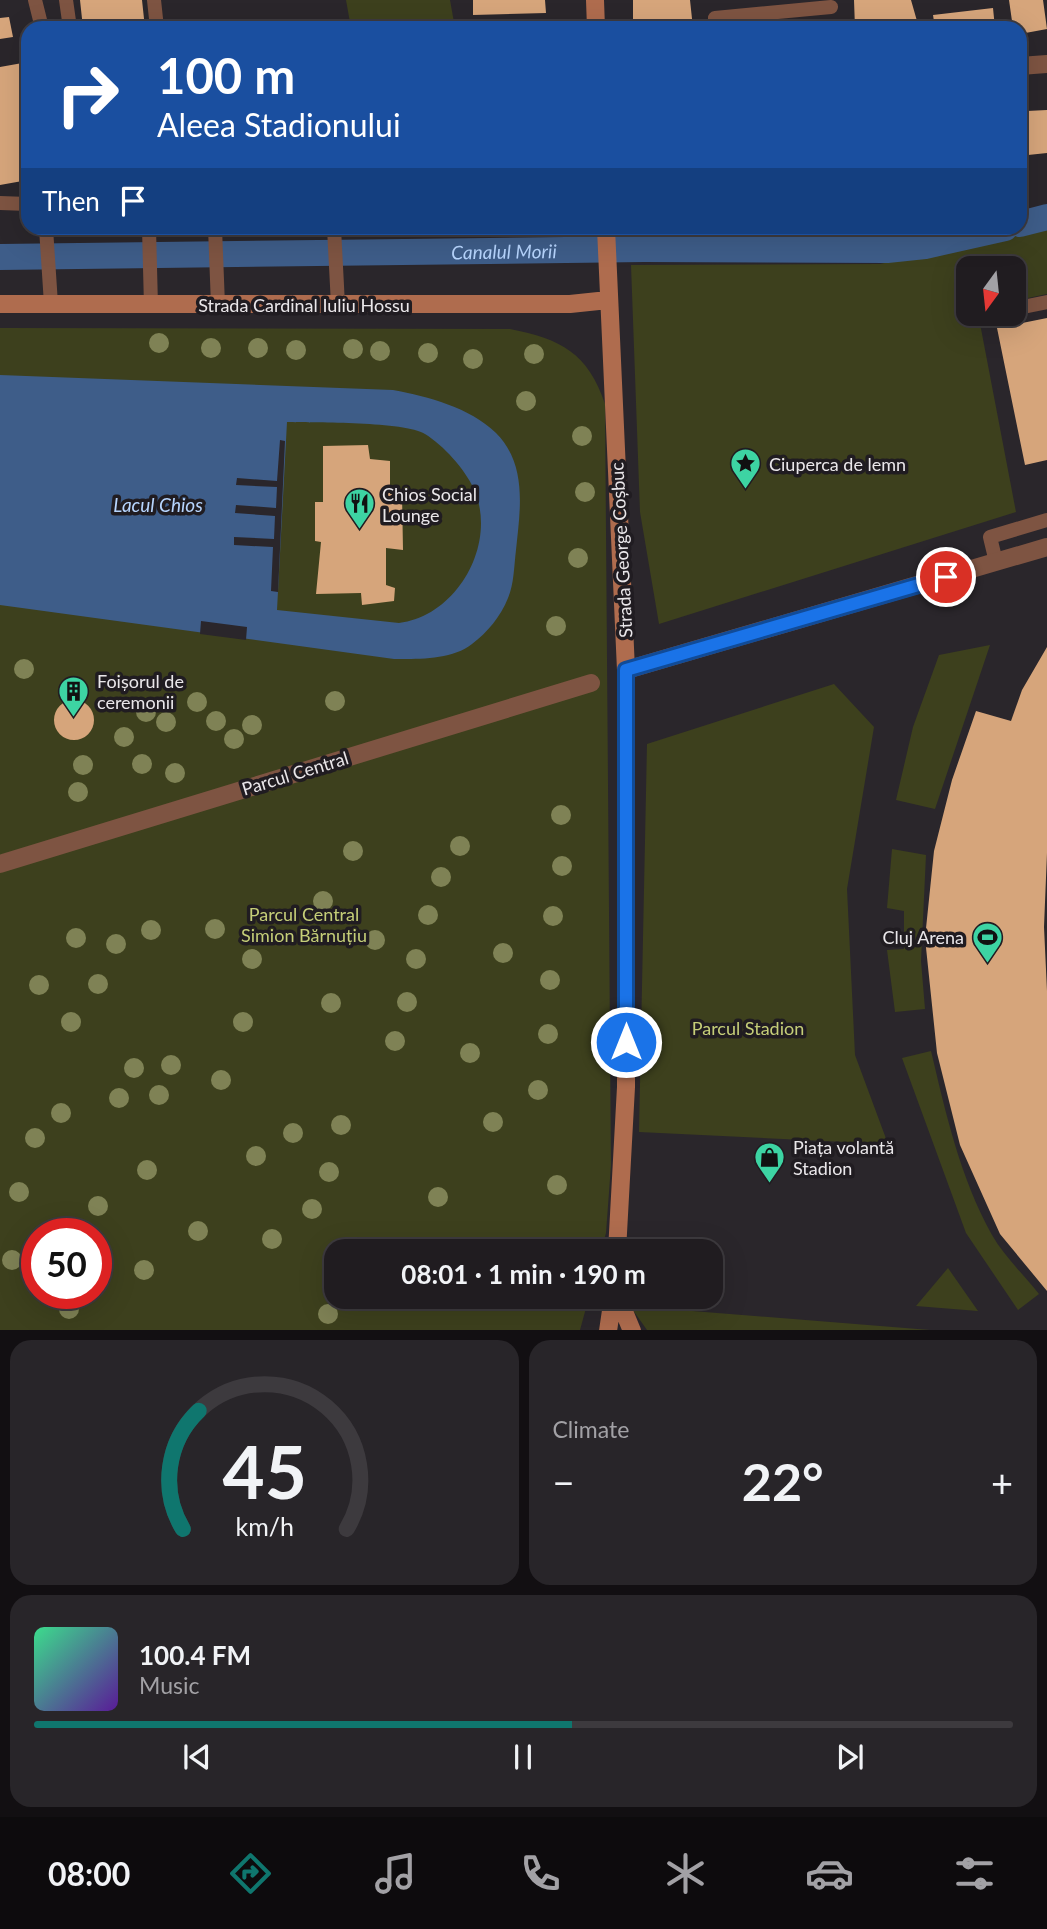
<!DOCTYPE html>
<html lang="en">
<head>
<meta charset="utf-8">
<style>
  :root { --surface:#201c20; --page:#282529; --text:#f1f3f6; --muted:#a2a1a5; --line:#3d3a3e; --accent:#0f766e }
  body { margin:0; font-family:Lato,sans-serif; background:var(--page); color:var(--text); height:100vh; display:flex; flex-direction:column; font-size:26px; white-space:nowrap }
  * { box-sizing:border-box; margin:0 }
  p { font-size:23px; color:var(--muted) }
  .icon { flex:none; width:38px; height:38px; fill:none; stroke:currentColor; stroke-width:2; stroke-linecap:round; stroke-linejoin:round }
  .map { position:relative; height:1330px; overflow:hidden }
  .sheet { display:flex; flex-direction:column; gap:10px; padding:10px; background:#120f12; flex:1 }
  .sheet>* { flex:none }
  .hud { position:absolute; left:21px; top:21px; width:1006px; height:214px; border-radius:21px; box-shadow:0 7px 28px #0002,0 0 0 2px var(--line); background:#1a4fa0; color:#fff; overflow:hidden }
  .needle { width:46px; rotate:195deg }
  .controls { position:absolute; left:956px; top:256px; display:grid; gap:14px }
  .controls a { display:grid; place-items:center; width:70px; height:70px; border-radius:14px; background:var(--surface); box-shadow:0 7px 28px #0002,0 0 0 2px var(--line); font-size:35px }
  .speed { position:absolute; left:21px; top:1218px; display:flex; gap:14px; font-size:35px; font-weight:700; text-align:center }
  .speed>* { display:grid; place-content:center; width:91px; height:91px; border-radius:50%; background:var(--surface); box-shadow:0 7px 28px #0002,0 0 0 2px var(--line); line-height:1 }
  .speed .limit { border:10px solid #d22; background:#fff; color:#111 }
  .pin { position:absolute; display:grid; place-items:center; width:60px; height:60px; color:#fff; margin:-30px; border:4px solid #fff; border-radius:50%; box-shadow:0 2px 7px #0007 }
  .me { position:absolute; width:77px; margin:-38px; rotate:0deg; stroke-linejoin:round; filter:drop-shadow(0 0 5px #0008) }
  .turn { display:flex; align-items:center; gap:24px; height:147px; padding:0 21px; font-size:32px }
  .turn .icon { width:91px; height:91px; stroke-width:2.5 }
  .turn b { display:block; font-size:49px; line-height:60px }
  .then { display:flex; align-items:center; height:66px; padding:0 21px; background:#0003; gap:14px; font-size:26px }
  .big { font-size:52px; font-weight:700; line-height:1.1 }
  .sheet .tile { flex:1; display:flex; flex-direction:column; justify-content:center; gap:10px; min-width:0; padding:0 24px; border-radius:21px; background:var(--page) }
  .sheet .dial { align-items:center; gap:0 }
  .dial svg { height:182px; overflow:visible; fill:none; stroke:var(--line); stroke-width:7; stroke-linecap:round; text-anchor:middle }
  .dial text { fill:var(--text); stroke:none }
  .song { display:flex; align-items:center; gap:21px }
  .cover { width:84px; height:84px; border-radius:10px; background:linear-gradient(135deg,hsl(150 70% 55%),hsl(270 70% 35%)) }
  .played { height:7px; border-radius:4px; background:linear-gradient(90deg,var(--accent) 55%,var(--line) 55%) }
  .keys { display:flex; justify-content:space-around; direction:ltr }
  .heat { display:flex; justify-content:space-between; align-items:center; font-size:38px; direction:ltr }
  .sheet .tiles { flex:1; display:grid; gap:10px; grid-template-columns:1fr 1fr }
  .tile:last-child { grid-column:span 2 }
  .trip { position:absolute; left:324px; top:1239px; width:399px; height:70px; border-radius:21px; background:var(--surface); box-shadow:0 7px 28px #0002,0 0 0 2px var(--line); font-weight:700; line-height:70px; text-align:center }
  .menu { display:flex; height:112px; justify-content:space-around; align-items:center; background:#0d0b0d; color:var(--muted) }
  .menu .icon { width:49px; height:49px }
  .menu .selected { color:var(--accent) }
  .menu b { font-size:32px; color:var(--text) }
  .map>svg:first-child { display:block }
</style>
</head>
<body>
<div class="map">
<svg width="1047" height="1331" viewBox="0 0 1047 1331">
  <rect width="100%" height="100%" fill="#2a262b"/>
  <!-- green -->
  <path fill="#3d401d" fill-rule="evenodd" d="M346,0h104l5,28h-104z
    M1047,228v66l-34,7v-33h-45v45h10l38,199 -357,112 -19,-112 -9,-247 249,-1z
    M0,328l510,1c51,10 78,24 95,75l6,761 -5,68 -5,18h-265v46h253l-9,33 -580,1zM37,1234h59v59h-59z
    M990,645l-55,164 -39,-9 17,-73 26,-72z
    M834,684l40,43 -27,162 8,166 33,89 -249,-12 8,-388z
    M892,849l34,6 -5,106 4,48 -30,3 -8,-62 17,-1v-38l-17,-3z
    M931,1051c15,63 29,126 61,184 12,21 32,40 47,59l-21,16 -52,-77 -64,-175z
    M948,1268l30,43 -62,-5z
    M630,1306l300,24h-283z"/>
  <!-- water -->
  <path fill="#3e5d89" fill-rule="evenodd" d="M0,375l393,15c36,7 76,17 103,43 32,32 24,78 20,117 -2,16 -2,34 -8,48 -7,18 -21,35 -36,46 -20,16 -54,15 -78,15l-394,-54zM287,422c29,1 117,-1 138,12 19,12 39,34 49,55 24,55 -17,127 -75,134l-122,-13z"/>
  <!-- pier -->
  <path fill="#2a262b" d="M280,440l5,1 -7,151 -7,-1 2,-44 -39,-2v-8l40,2 1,-23 -40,-3 1,-8 40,3 1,-21 -41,-2 1,-7 40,3z
    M201,621l46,6 -1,13 -46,-6z"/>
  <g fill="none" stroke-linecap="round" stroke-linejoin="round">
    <!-- canal -->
    <g stroke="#3e5d89" stroke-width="26">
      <path d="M1020,224l27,-7"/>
      <path id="s1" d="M0,257l644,-8 243,1 38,-4 80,-18"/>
    </g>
  </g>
  <!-- building -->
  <path fill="#d6a57b" d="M80,0h62l3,28h-62z
    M473,0h72l1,13 -73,2z
    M633,0h57l3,28h-60z
    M854,0h57l8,28h-64z
    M1009,0h34l4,29 -27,5v-6h-7z
    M993,8l2,20h-60l-2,-13z
    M9,17l4,20 -13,2v-21z
    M28,62v118l-28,5v-118z
    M1047,110v43l-19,2 -1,-44z
    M1020,137h2l2,23 -4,1z
    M1047,318v142l-22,5 -28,-137z
    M368,445l2,14 20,2v33h12l1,56 -17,-2v37l9,3 -1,13 -32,4 -1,-12 -45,1 5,-52 -6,-1v-39h8v-56z
    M1047,647v206l-3,74 3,64v300l-47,-57 -40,-89 -23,-92 -12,-115 9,-87 18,-71 24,-69 35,10 11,-31z
    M54 720a20 20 0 1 1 40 0a20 20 0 1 1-40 0Z"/>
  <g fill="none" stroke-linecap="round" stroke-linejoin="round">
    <!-- lane -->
    <path stroke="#7e5442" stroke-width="14" d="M35,0l7,28
      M66,0l4,28
      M154,0l3,28
      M342,28h1
      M716,28l-1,-10 116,-11
      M0,203l28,1
      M46,228l5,76
      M149,228l2,78
      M215,228l3,77
      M334,228l4,77
      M1013,309l34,-7
      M996,562l-6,-25 57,-17"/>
    <!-- street -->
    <path stroke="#7e5442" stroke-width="18" d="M1020,66l27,-2
      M626,670l421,-123
      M0,864l591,-181"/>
    <!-- secondary -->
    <path stroke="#af6c4e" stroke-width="18" d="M595,0l1,28
      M606,228l20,442v417l-9,164
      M0,304h570l38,-4
      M618,1297l14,34
      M608,1331l5,-34"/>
  </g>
  <!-- trees -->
  <g fill="#7f8255">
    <circle cx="159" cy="343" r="10"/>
    <circle cx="211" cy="348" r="10"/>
    <circle cx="258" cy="348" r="10"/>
    <circle cx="353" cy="349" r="10"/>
    <circle cx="296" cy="350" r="10"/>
    <circle cx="380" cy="351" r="10"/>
    <circle cx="428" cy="353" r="10"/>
    <circle cx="534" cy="354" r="10"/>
    <circle cx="473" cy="359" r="10"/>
    <circle cx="526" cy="401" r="10"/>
    <circle cx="582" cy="436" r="10"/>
    <circle cx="585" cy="492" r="10"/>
    <circle cx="578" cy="558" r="10"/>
    <circle cx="556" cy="626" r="10"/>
    <circle cx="24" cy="669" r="10"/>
    <circle cx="335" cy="701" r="10"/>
    <circle cx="197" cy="702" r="10"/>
    <circle cx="146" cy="712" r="10"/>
    <circle cx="216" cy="721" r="10"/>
    <circle cx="166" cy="722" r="10"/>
    <circle cx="252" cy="725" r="10"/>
    <circle cx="124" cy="737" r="10"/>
    <circle cx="234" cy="739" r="10"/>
    <circle cx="142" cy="764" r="10"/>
    <circle cx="83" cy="765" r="10"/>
    <circle cx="175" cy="773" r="10"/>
    <circle cx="78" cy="792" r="10"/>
    <circle cx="561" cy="815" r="10"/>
    <circle cx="460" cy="846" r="10"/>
    <circle cx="353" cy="851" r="10"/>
    <circle cx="562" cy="866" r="10"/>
    <circle cx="441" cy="877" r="10"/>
    <circle cx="323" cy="901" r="10"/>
    <circle cx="428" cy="915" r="10"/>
    <circle cx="553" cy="916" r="10"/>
    <circle cx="215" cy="929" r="10"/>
    <circle cx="151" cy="930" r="10"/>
    <circle cx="76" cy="938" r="10"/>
    <circle cx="375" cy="940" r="10"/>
    <circle cx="116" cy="944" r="10"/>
    <circle cx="503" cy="953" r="10"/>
    <circle cx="252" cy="959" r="10"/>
    <circle cx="416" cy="959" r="10"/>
    <circle cx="550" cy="980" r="10"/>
    <circle cx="98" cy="984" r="10"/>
    <circle cx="39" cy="985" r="10"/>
    <circle cx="407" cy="1002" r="10"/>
    <circle cx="331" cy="1003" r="10"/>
    <circle cx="71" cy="1022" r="10"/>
    <circle cx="243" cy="1022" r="10"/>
    <circle cx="548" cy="1034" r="10"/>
    <circle cx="395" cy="1041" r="10"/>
    <circle cx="470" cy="1053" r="10"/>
    <circle cx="171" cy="1065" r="10"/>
    <circle cx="134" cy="1068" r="10"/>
    <circle cx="221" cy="1080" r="10"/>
    <circle cx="538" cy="1090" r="10"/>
    <circle cx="159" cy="1095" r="10"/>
    <circle cx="119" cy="1098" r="10"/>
    <circle cx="61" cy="1113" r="10"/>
    <circle cx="493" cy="1122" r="10"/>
    <circle cx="341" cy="1125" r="10"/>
    <circle cx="293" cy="1133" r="10"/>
    <circle cx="35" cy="1138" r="10"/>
    <circle cx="256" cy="1156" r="10"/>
    <circle cx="147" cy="1170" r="10"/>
    <circle cx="329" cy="1172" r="10"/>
    <circle cx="557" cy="1185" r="10"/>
    <circle cx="19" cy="1192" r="10"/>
    <circle cx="438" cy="1197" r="10"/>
    <circle cx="98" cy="1206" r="10"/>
    <circle cx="312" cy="1209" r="10"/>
    <circle cx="198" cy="1231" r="10"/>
    <circle cx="272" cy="1239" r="10"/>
    <circle cx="12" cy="1260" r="10"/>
    <circle cx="144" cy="1270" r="10"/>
    <circle cx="69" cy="1309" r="10"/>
    <circle cx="328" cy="1314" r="10"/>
  </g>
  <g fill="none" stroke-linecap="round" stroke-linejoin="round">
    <defs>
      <path id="route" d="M626,1042v-372l320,-93"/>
    </defs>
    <!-- route casing -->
    <use href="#route" stroke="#114b97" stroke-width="18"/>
    <!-- route -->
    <use href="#route" stroke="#1a73e8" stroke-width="12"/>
  </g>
  <!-- icons -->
  <defs>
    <symbol id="sight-pin" viewBox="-11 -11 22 30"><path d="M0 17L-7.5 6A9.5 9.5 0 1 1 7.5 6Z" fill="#3dd4a3" stroke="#201c21"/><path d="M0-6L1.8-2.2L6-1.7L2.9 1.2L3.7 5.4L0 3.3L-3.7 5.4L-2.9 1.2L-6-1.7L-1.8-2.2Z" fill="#111"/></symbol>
    <symbol id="restaurant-pin" viewBox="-11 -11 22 30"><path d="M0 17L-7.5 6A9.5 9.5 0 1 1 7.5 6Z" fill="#3dd4a3" stroke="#201c21"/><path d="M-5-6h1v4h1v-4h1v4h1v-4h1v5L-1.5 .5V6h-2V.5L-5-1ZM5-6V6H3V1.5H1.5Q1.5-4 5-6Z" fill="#111"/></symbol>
    <symbol id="building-pin" viewBox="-11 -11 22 30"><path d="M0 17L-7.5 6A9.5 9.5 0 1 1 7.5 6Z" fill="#3dd4a3" stroke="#201c21"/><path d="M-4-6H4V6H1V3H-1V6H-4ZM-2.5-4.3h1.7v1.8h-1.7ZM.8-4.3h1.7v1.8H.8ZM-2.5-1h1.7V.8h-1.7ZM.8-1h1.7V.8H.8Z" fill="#111"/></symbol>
    <symbol id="stadium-pin" viewBox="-11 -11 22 30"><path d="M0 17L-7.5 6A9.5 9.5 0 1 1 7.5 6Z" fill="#3dd4a3" stroke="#201c21"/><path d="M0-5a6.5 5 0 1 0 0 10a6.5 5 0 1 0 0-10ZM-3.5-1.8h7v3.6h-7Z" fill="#111"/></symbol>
    <symbol id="shop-pin" viewBox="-11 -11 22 30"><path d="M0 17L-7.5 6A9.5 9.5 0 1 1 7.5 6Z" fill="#3dd4a3" stroke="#201c21"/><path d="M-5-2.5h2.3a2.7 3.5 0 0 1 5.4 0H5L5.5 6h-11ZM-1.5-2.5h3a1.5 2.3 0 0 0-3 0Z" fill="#111"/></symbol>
  </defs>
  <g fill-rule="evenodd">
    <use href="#sight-pin" x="728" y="446" width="35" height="47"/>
    <use href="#restaurant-pin" x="342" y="486" width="35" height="47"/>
    <use href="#building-pin" x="56" y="674" width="35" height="47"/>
    <use href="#stadium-pin" x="970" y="920" width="35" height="47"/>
    <use href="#shop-pin" x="752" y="1140" width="35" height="47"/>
  </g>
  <g text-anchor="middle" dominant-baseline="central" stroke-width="7" stroke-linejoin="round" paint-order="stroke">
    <!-- street labels -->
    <g font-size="18" fill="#eae7ea" stroke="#201c21">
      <text x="304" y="305">Strada Cardinal Iuliu Hossu</text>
      <text transform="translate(621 550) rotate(-93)">Strada George Coșbuc</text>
      <text transform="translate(295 773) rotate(-17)">Parcul Central</text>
    </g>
    <!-- poi labels -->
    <g font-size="18" fill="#eae7ea" stroke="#201c21" text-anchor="start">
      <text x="769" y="464">Ciuperca de lemn</text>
      <text x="382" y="494">Chios Social<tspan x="382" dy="21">Lounge</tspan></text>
      <text x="97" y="681">Foișorul de<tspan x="97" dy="21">ceremonii</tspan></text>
      <text x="964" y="937" text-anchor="end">Cluj Arena</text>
      <text x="793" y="1147">Piața volantă<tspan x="793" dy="21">Stadion</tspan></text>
    </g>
    <!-- park labels -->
    <g font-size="18" fill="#c5ce78" stroke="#201c21">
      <text x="304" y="914">Parcul Central<tspan x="304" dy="21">Simion Bărnuțiu</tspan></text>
      <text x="748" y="1028">Parcul Stadion</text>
    </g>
    <!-- water labels -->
    <g font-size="19" font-style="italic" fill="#b7d5fe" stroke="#201c21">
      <text stroke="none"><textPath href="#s1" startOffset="504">Canalul Morii</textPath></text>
      <text x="158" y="504">Lacul Chios</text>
    </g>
  </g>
</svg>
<div class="controls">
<a><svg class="needle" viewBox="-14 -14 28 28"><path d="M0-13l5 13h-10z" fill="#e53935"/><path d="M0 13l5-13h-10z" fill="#a2a1a5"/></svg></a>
</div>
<div class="speed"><div class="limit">50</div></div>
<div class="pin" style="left:946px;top:577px;background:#d93025"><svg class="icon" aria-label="arrive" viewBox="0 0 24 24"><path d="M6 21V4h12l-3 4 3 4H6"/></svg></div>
<svg class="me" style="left:626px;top:1042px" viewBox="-20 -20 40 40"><circle r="17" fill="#1a73e8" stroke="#fff" stroke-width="3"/><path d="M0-11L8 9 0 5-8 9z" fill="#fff"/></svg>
<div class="trip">08:01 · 1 min · 190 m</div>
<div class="hud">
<div class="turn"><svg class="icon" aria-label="right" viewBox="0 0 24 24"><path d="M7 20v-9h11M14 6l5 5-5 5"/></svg><div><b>100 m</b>Aleea Stadionului</div></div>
<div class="then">Then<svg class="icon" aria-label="arrive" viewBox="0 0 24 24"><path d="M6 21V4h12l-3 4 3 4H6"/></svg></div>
</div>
</div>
<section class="sheet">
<div class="tiles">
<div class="tile dial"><svg viewBox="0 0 100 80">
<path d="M14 69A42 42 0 1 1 86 69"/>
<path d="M14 69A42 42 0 0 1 21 17" stroke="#0f766e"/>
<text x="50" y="56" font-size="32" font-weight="700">45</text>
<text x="50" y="72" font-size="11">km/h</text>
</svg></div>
<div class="tile"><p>Climate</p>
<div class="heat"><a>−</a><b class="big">22°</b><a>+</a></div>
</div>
<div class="tile">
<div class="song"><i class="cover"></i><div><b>100.4 FM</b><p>Music</p></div></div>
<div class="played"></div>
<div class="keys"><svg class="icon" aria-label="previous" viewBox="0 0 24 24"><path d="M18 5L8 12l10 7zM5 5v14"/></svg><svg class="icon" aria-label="pause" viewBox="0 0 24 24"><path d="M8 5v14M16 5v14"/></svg><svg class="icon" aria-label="next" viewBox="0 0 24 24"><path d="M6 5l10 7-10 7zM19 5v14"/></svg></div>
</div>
</div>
</section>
<nav class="menu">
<b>08:00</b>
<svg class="icon selected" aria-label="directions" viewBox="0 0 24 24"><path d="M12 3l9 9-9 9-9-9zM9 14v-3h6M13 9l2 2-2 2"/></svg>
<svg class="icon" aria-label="music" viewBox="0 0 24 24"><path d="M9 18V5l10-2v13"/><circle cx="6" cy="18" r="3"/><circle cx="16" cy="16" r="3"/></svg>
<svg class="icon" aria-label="phone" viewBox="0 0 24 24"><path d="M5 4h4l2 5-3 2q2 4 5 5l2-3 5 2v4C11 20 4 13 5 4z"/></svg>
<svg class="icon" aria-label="climate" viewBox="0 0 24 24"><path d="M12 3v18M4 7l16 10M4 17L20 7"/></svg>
<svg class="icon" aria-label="car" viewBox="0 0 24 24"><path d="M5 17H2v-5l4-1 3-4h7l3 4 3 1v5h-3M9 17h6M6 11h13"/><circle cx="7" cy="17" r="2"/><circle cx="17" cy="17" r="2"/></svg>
<svg class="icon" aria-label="filters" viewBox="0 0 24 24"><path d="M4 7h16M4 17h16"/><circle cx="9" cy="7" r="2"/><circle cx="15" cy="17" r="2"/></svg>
</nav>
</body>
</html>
